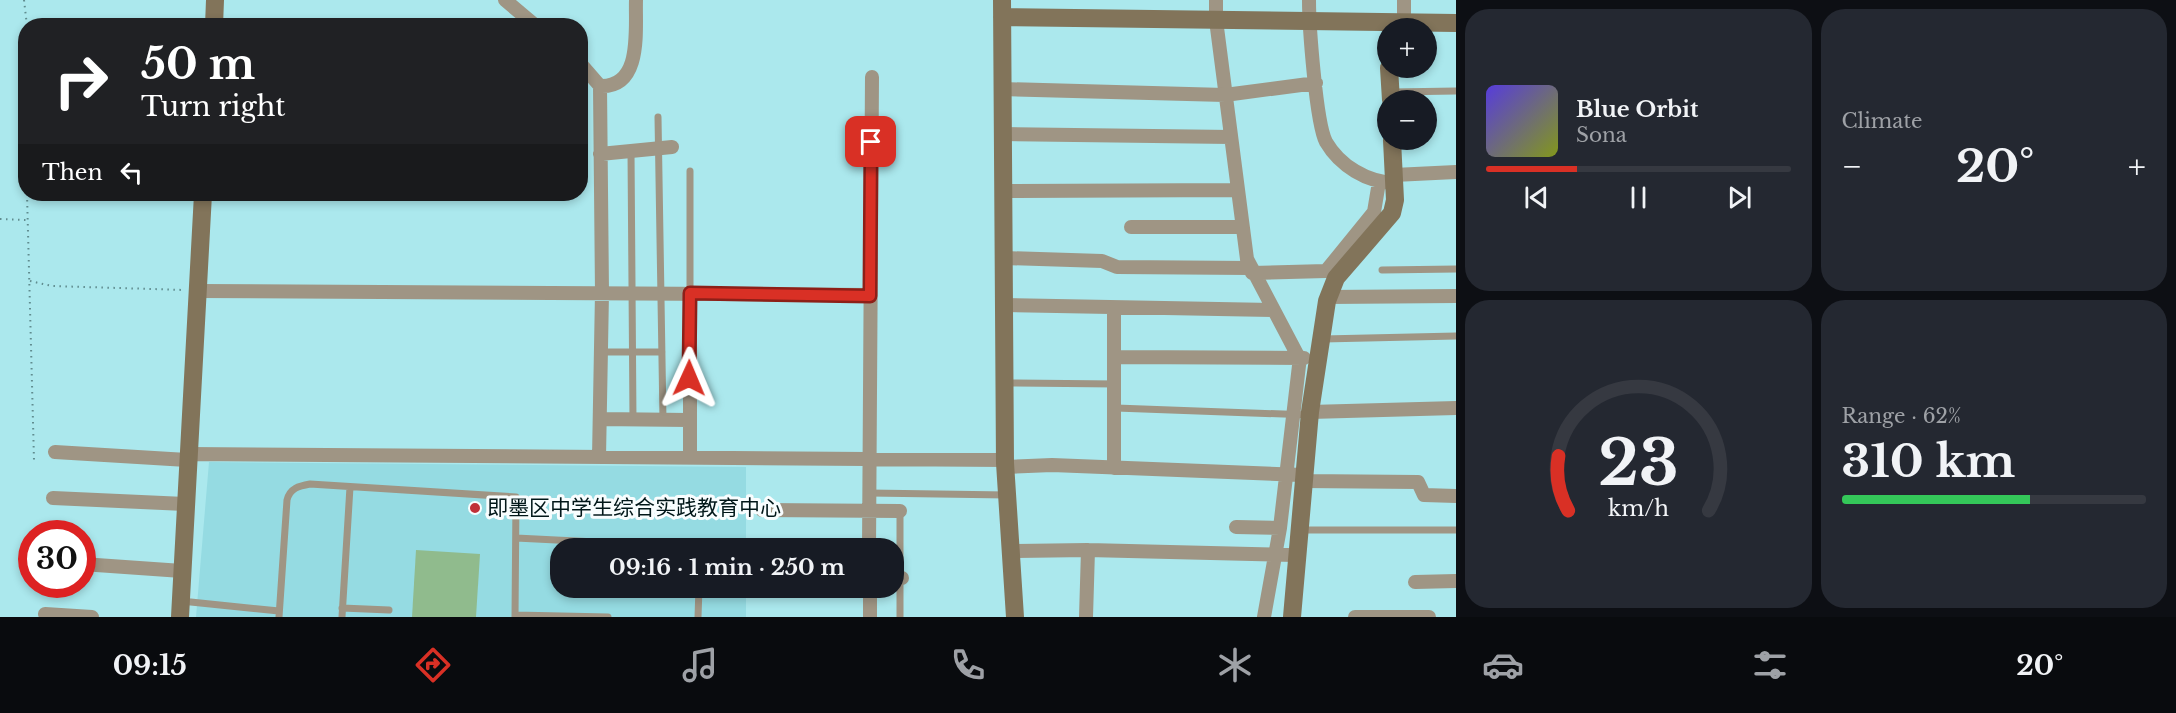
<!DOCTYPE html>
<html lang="en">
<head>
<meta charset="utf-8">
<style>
  :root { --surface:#171b24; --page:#242831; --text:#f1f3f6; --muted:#9ea1a6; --line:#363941; --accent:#d93025 }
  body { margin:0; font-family:"Libre Baskerville","Noto Sans SC",serif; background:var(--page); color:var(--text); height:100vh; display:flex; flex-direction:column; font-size:22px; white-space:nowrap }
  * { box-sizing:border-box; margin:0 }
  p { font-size:20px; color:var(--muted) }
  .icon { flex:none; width:33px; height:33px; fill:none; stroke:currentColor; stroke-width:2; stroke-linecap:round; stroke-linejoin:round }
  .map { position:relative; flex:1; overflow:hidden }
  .panel { display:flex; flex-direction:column; gap:9px; padding:9px; background:#0d0f14; width:720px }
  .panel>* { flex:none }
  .top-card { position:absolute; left:18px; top:18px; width:570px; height:183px; border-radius:24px; box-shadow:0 3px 9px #0003; background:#202124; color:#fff; overflow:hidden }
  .fabs { position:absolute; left:1377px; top:18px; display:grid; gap:12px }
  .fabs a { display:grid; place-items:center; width:60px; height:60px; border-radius:50%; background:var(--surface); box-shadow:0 3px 9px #0003; font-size:30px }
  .speed { position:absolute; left:18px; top:520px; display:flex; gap:12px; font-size:30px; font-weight:700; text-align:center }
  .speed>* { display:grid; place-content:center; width:78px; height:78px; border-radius:50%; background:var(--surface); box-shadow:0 3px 9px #0003; line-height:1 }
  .speed .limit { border:9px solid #d22; background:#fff; color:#111 }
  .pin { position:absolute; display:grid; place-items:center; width:51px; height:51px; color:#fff; margin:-26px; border-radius:12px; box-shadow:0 3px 9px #0006 }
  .me { position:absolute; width:66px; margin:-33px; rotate:1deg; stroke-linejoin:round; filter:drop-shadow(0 0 4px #0008) }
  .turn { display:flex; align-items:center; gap:21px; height:126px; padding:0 24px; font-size:27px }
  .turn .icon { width:78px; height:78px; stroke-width:2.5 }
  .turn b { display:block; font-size:42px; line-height:51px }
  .then { display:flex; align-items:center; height:57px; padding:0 24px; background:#0003; gap:12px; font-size:22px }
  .big { font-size:45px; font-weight:800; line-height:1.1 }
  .panel .card { flex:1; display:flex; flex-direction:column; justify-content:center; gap:9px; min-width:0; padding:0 21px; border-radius:24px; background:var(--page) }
  .panel .dial { align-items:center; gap:0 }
  .dial svg { height:156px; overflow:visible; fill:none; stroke:var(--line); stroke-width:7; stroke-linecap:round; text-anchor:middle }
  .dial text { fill:var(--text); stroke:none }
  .song { display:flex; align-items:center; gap:18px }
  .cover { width:72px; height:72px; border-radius:9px; background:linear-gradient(135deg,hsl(250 70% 55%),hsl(70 70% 35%)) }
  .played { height:6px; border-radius:3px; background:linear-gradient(90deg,var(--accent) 30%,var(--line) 30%) }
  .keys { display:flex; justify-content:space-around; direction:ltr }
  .heat { display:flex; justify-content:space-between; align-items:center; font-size:33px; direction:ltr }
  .charge { height:9px; border-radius:4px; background:linear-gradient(90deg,#34c759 62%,var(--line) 0) }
  .panel .tiles { flex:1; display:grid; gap:9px; grid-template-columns:repeat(2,1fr) }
  .trip { position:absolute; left:550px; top:538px; width:354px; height:60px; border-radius:24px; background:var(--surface); box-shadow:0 3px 9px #0003; font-weight:800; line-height:60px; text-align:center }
  .tab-bar { display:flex; height:96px; justify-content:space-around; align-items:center; background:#090b0e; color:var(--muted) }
  .tab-bar .icon { width:42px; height:42px }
  .tab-bar .on { color:var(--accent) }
  .tab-bar b { font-size:27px; color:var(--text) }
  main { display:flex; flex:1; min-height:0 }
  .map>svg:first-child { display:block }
</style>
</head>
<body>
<main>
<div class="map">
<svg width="1456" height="617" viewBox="0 0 1456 617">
  <rect width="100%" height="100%" fill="#abe8ed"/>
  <!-- built -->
  <path fill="#95dbe2" d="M209,462l537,5v82h-185v39h185v29h-550z"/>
  <!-- green -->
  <path fill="#90bb8d" d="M416,550l64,4 -4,63h-64z"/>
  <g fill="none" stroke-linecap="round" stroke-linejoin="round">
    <!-- path -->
    <path stroke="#608c8f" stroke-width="2" stroke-dasharray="1.5 4.5" stroke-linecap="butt" d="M24,0l3,26
      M27,194l7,266
      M0,219l27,1
      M30,281l22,5 133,4"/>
    <!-- lane -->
    <path stroke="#9f9584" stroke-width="7" d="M1393,92l63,-1
      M658,117l5,303
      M631,151l2,269
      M1382,270l74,-1
      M690,293v-122
      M1323,339l133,-3
      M601,352h61
      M1005,383l111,1
      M1116,408l194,7
      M869,493l138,2
      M900,511v106
      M1301,530h155
      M516,538l220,11
      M181,601l98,10
      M342,608l47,2
      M515,615l93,2
      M279,617l8,-117c3,-12 12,-14 23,-16l206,13 -1,120
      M342,617l8,-130
      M698,617l1,-29"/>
    <!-- street -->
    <path stroke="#9f9584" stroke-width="14" d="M505,0l31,26
      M1216,0v20l31,239 51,97
      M1309,0c0,25 7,123 17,142 14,24 41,40 68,41
      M1404,0v23
      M580,63l20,23 2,207 -3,164
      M600,86c43,2 35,-57 36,-86
      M1002,89l223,6 91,-12
      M1003,134l228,3
      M600,154l72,-7
      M1394,175l62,-3
      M1003,191l235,-1
      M1131,227h112
      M1004,258l98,3 15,6 133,1
      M1252,273l74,-2 48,-59 5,-30
      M198,291l672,4
      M690,293v164
      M1328,297l128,-1
      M1004,305l268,5
      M1115,357l189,1
      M1310,412l146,-4
      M600,419l88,1
      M55,452l132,8
      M188,454l817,6
      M1005,467l47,-2 251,10
      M1114,468v-159
      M1303,481l115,1 6,13 32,1
      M53,498l132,6
      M762,510l138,1
      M1236,527l44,1
      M869,549l3,-472
      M1011,551l77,-1 208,5
      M82,564l100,7
      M894,578h8
      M1415,582l41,-1
      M870,588v29
      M45,614l47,3
      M1086,617l2,-67
      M1264,617l16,-89 20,-171
      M1355,617h74"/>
    <!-- secondary -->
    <path stroke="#82745a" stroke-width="18" d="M1002,0l3,463 10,154
      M1002,17l454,6
      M214,26l1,-26
      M1389,68l2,32
      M180,617l23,-423
      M1292,617l18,-205 17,-111 9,-23 56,-65 3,-13 -3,-60"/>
  </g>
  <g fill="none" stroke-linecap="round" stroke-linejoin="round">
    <defs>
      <path id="route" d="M689,378l1,-85 180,3 1,-154"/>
    </defs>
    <!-- route casing -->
    <use href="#route" stroke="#8d1f18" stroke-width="15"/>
    <!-- route -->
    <use href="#route" stroke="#d93025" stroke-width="10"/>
  </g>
  <!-- markers -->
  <circle fill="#c03038" stroke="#f8fdfe" stroke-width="2" cx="475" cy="508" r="6"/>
  <g text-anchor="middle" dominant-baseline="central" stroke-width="6" stroke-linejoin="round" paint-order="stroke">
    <!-- poi labels -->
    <g font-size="21" fill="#011719" stroke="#f8fdfe" text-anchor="start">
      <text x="487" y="508">即墨区中学生综合实践教育中心</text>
    </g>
  </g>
</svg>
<div class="fabs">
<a>+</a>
<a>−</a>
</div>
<div class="speed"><div class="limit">30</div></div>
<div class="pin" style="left:871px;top:142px;background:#d93025"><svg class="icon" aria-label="arrive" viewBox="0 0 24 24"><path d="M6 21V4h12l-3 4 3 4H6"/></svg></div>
<svg class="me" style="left:689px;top:378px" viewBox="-20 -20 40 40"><path d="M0-17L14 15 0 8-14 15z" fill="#d93025" stroke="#fff" stroke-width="4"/></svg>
<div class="trip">09:16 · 1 min · 250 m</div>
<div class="top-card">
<div class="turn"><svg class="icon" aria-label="right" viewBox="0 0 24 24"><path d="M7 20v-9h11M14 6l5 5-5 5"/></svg><div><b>50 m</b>Turn right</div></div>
<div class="then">Then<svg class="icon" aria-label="left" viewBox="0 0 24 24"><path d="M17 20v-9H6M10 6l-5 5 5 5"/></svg></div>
</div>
</div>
<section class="panel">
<div class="tiles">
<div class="card">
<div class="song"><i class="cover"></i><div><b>Blue Orbit</b><p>Sona</p></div></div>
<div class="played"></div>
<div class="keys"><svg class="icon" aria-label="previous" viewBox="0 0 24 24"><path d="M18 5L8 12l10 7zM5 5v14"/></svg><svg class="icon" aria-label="pause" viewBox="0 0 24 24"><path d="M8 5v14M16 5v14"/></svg><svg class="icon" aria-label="next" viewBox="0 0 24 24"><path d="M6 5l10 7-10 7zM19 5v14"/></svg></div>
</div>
<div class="card"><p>Climate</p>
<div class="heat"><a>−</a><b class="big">20°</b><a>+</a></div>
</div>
<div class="card dial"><svg viewBox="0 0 100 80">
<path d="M14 69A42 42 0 1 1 86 69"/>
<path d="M14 69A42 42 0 0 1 9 41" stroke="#d93025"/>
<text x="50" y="56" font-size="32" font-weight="700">23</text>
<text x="50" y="72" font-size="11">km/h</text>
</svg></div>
<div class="card"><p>Range · 62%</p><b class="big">310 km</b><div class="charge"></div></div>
</div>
</section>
</main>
<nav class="tab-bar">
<b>09:15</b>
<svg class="icon on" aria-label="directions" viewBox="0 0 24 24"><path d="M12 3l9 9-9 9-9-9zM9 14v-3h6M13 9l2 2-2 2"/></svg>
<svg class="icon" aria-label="music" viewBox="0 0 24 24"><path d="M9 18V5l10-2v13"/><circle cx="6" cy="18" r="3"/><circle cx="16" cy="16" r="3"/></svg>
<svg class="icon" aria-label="phone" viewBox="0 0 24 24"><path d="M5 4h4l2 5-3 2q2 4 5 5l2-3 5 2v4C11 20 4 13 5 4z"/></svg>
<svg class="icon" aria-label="climate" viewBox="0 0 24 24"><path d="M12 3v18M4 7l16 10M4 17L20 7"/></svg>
<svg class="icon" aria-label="car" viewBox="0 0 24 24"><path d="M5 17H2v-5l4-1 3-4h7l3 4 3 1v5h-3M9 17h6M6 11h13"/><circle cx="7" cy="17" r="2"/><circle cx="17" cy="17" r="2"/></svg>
<svg class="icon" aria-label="filters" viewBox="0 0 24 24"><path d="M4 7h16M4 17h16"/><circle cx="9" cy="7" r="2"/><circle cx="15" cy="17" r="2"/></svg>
<b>20°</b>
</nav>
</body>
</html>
